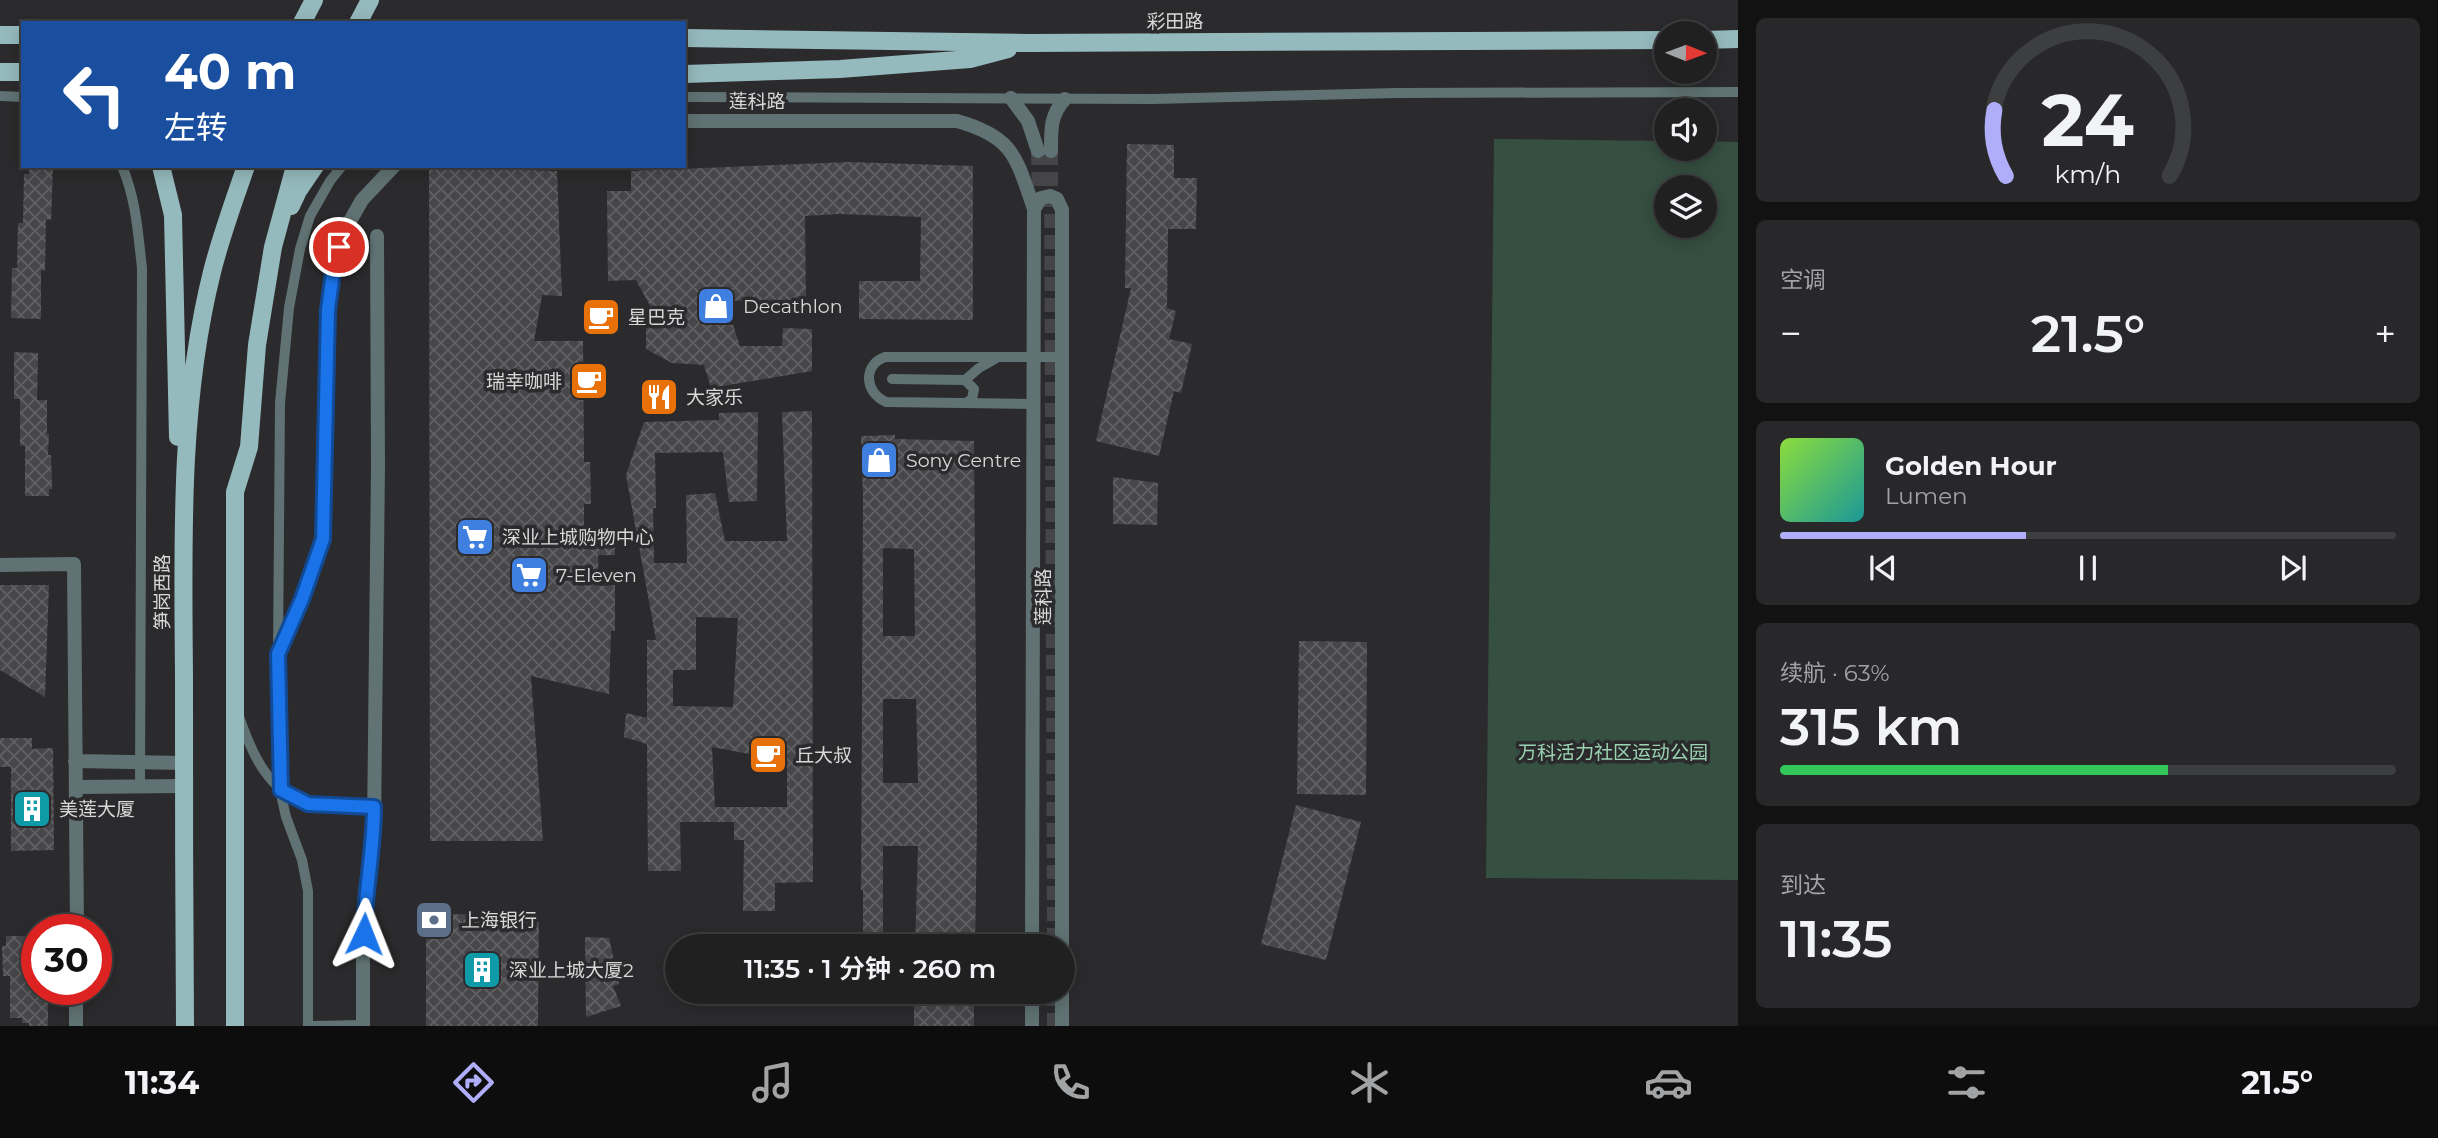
<!DOCTYPE html>
<html lang="zh">
<head>
<meta charset="utf-8">
<style>
  :root { --surface:#202021; --page:#28282a; --text:#f1f3f6; --muted:#a2a3a5; --line:#3d3e3f; --accent:#b0aefa }
  body { margin:0; font-family:Montserrat,"Noto Sans SC",sans-serif; background:var(--page); color:var(--text); height:100vh; display:flex; flex-direction:column; font-size:26px; white-space:nowrap }
  * { box-sizing:border-box; margin:0 }
  p { font-size:23px; color:var(--muted) }
  .icon { flex:none; width:38px; height:38px; fill:none; stroke:currentColor; stroke-width:2; stroke-linecap:round; stroke-linejoin:round }
  .map { position:relative; flex:1; overflow:hidden }
  .sheet { display:flex; flex-direction:column; gap:18px; padding:18px; background:#121212; width:700px }
  .sheet>* { flex:none }
  .guide { position:absolute; left:21px; top:21px; width:665px; height:147px; border-radius:0px; box-shadow:0 4px 18px #0003,0 0 0 2px var(--line); background:#1a4fa0; color:#fff; overflow:hidden }
  .needle { width:46px; rotate:91deg }
  .tools { position:absolute; left:1654px; top:21px; display:grid; gap:14px }
  .tools a { display:grid; place-items:center; width:63px; height:63px; border-radius:50%; background:var(--surface); box-shadow:0 4px 18px #0003,0 0 0 2px var(--line); font-size:35px }
  .speed { position:absolute; left:21px; top:914px; display:flex; gap:14px; font-size:35px; font-weight:700; text-align:center }
  .speed>* { display:grid; place-content:center; width:91px; height:91px; border-radius:50%; background:var(--surface); box-shadow:0 4px 18px #0003,0 0 0 2px var(--line); line-height:1 }
  .speed .limit { border:10px solid #d22; background:#fff; color:#111 }
  .pin { position:absolute; display:grid; place-items:center; width:60px; height:60px; color:#fff; margin:-30px; border:4px solid #fff; border-radius:50%; box-shadow:0 2px 7px #0007 }
  .me { position:absolute; width:77px; margin:-38px; rotate:2deg; stroke-linejoin:round; filter:drop-shadow(0 0 5px #0008) }
  .turn { display:flex; align-items:center; gap:24px; height:147px; padding:0 28px; font-size:32px }
  .turn .icon { width:91px; height:91px; stroke-width:2.5 }
  .turn b { display:block; font-size:49px; line-height:60px }
  .big { font-size:52px; font-weight:600; line-height:1.1 }
  .sheet .widget { flex:1; display:flex; flex-direction:column; justify-content:center; gap:10px; min-width:0; padding:0 24px; border-radius:10px; background:var(--page) }
  .sheet .dial { align-items:center; gap:0 }
  .dial svg { height:182px; overflow:visible; fill:none; stroke:var(--line); stroke-width:7; stroke-linecap:round; text-anchor:middle }
  .dial text { fill:var(--text); stroke:none }
  .song { display:flex; align-items:center; gap:21px }
  .cover { width:84px; height:84px; border-radius:10px; background:linear-gradient(135deg,hsl(90 70% 55%),hsl(180 70% 35%)) }
  .played { height:7px; border-radius:4px; background:linear-gradient(90deg,var(--accent) 40%,var(--line) 40%) }
  .keys { display:flex; justify-content:space-around; direction:ltr }
  .heat { display:flex; justify-content:space-between; align-items:center; font-size:38px; direction:ltr }
  .charge { height:10px; border-radius:5px; background:linear-gradient(90deg,#34c759 63%,var(--line) 0) }
  .trip { position:absolute; left:665px; top:934px; width:410px; height:70px; border-radius:35px; background:var(--surface); box-shadow:0 4px 18px #0003,0 0 0 2px var(--line); font-weight:600; line-height:70px; text-align:center }
  .tabs { display:flex; height:112px; justify-content:space-around; align-items:center; background:#0d0d0d; color:var(--muted) }
  .tabs .icon { width:49px; height:49px }
  .tabs .active { color:var(--accent) }
  .tabs b { font-size:32px; color:var(--text) }
  main { display:flex; flex:1; min-height:0 }
  .map>svg:first-child { display:block }
</style>
</head>
<body>
<main>
<div class="map">
<svg width="1738" height="1026" viewBox="0 0 1738 1026">
  <defs>
    <pattern id="building-cross-hatch" width="8" height="8" patternUnits="userSpaceOnUse" patternTransform="scale(1.75)"><rect width="8" height="8" fill="#47474a"/><path d="M0 0l8 8M0 8l8-8" fill="none" stroke="#616164"/></pattern>
  </defs>
  <rect width="100%" height="100%" fill="#2b2a2c"/>
  <!-- park -->
  <path fill="#354f40" fill-rule="evenodd" d="M1494,139l172,2v8h38l1,-8 33,1v738l-252,-2zM1666,187h38v39h-38z"/>
  <!-- building -->
  <path fill="url(#building-cross-hatch)" fill-rule="evenodd" d="M1127,144l47,1v33h23l-1,51h-28l-1,79 9,3 -7,28 23,5 -11,49 -7,-2 -15,65 -63,-15 35,-153h-6z
    M850,162l123,4v154l-114,-1v-38h61l1,-64 -82,-3 -34,2 1,84 -106,1v23l33,1 7,21h42l1,-18 29,1v42l-101,17 -7,-23 -32,-2 -26,-14v-25h14l-24,-44 -28,1 -1,-90h24v-20z
    M29,166h24l-2,54 -5,-1 -1,52 -4,-1v49l-30,-1 1,-50h5l1,-45h5l1,-49h5z
    M429,167l128,4 5,125 -20,-1 -8,46h49l1,121h6l1,42h-7v30h31v21h-17l1,31 16,-1v46h-4l-2,63 -78,-18 12,165h-113z
    M14,352l24,1 -1,47h10v34h2l-1,21h3l1,34h-3v7h-24v-51l-5,1v-47h-6z
    M812,411l1,471 -38,1v28h-32l1,-71h-10v-18h-54l1,49h-33l-1,-127 -23,-7 2,-24 21,5v-78h9l-30,-165 18,-53 75,-2v-7l39,-1 -1,89 -28,1 -6,-50 -68,1 1,55h-3l1,55h33l-1,-68 29,-2 10,48h62l-5,-129zM696,617l42,1 -5,89 -60,-1v-36h23zM712,747l75,14v46h-72z
    M895,435v4l79,2 3,380 -2,126h-60l3,-101h-35v101h-20v-57h-2l2,-391 -2,-63zM883,548l31,1 1,87h-32zM883,699h33l2,84h-35z
    M1113,477l45,6 -1,42 -44,-1z
    M0,585h49l-4,112 -45,-27z
    M1299,641l68,1 -1,153 -69,-1z
    M0,738h32v11l21,-1 1,102 -43,1v-84h-11z
    M1296,805l65,17 -35,138 -65,-16z
    M426,914l113,1 -1,111h-112z
    M6,936h31v53h11v37h-19v-3h-7v-5h-12v-42h-7l-1,-30h4z
    M585,937l24,1 10,46 -6,2 8,20 -35,11z
    M914,992h60v34h-60z"/>
  <g fill="none" stroke-linecap="round" stroke-linejoin="round">
    <!-- street-tunnel -->
    <path stroke="#454446" stroke-width="14" stroke-dasharray="14 7" stroke-linecap="butt" d="M1038,151l1,58
      M1051,151l3,796
      M1054,992v34"/>
    <!-- lane -->
    <path stroke="#607273" stroke-width="10" d="M0,96l23,1
      M684,97l469,2 243,-6 342,-1
      M122,166c14,33 16,67 20,102l-2,518
      M892,379l73,1 9,9 -2,10 -6,4
      M965,380l14,-12 16,-9
      M1034,404l-148,-2c-22,-10 -23,-37 -1,-45h177
      M240,719c12,35 29,74 69,85 20,6 44,3 65,3
      M308,1026v-135l-6,-31 -16,-43 -6,-27 -2,-136 2,-251 9,-95 11,-59 10,-33 20,-35 12,-15
      M312,1026l51,-1"/>
    <!-- street -->
    <path stroke="#607273" stroke-width="14" d="M1011,98l17,23 10,30
      M1051,151c0,-21 -1,-36 14,-52
      M0,565l74,-1 3,365
      M278,654l24,-55 21,-60 5,-229 6,-46 11,-34 17,-30 32,-34
      M75,761l109,2
      M76,787l108,-1
      M1032,947l2,-738 7,-11 9,-2 7,3 5,11v816
      M76,1026v-37
      M363,1026v-71l2,-62 9,-66 4,-361 -1,-230
      M1032,1026v-34"/>
    <!-- primary -->
    <path stroke="#95babd" stroke-width="18" d="M302,23l12,-23
      M358,23l12,-23
      M0,35h23
      M684,38l344,5 638,-3
      M1704,40l34,-1
      M0,72h23
      M684,74l156,-5 130,-10 38,-10
      M161,166l12,49 5,222
      M291,206l7,-15 17,-25
      M185,1026c-1,-116 -1,-233 -1,-349 -1,-135 -5,-273 28,-405 9,-36 22,-71 34,-106
      M235,1026v-534l14,-45 8,-102 16,-98 22,-81"/>
    <!-- street-bridge -->
    <path stroke="#607273" stroke-width="14" d="M684,121h273c57,16 59,36 77,88"/>
  </g>
  <g fill="none" stroke-linecap="round" stroke-linejoin="round">
    <defs>
      <path id="route" d="M339,247l-5,17 -6,46 -5,229 -21,60 -24,55 3,136 27,14 66,3c0,42 -9,85 -10,127"/>
    </defs>
    <!-- route casing -->
    <use href="#route" stroke="#114b97" stroke-width="18"/>
    <!-- route -->
    <use href="#route" stroke="#1a73e8" stroke-width="12"/>
  </g>
  <!-- icons -->
  <defs>
    <symbol id="shop-square" viewBox="-11 -11 22 22"><rect x="-9" y="-9" width="18" height="18" rx="4" fill="#3f7fe0" stroke="#2b2a2c"/><path d="M-5-2.5h2.3a2.7 3.5 0 0 1 5.4 0H5L5.5 6h-11ZM-1.5-2.5h3a1.5 2.3 0 0 0-3 0Z" fill="#fff"/></symbol>
    <symbol id="cafe-square" viewBox="-11 -11 22 22"><rect x="-9" y="-9" width="18" height="18" rx="4" fill="#e8710a" stroke="#2b2a2c"/><path d="M-5.5-4.5H6V0H3Q3 3.5 0 3.5H-2.5Q-5.5 3.5-5.5 0ZM3-3.2v2h1.7v-2ZM-6 4.5H4V6H-6Z" fill="#fff"/></symbol>
    <symbol id="restaurant-square" viewBox="-11 -11 22 22"><rect x="-9" y="-9" width="18" height="18" rx="4" fill="#e8710a" stroke="#2b2a2c"/><path d="M-5-6h1v4h1v-4h1v4h1v-4h1v5L-1.5 .5V6h-2V.5L-5-1ZM5-6V6H3V1.5H1.5Q1.5-4 5-6Z" fill="#fff"/></symbol>
    <symbol id="supermarket-square" viewBox="-11 -11 22 22"><rect x="-9" y="-9" width="18" height="18" rx="4" fill="#3f7fe0" stroke="#2b2a2c"/><path d="M-6-5.5h2.5l.6 2H6L4.5 2H-2.5L-4.4-4H-6ZM-1.5 3.2a1.3 1.3 0 1 0 .1 0ZM3 3.2a1.3 1.3 0 1 0 .1 0Z" fill="#fff"/></symbol>
    <symbol id="building-square" viewBox="-11 -11 22 22"><rect x="-9" y="-9" width="18" height="18" rx="4" fill="#0f9aa8" stroke="#2b2a2c"/><path d="M-4-6H4V6H1V3H-1V6H-4ZM-2.5-4.3h1.7v1.8h-1.7ZM.8-4.3h1.7v1.8H.8ZM-2.5-1h1.7V.8h-1.7ZM.8-1h1.7V.8H.8Z" fill="#fff"/></symbol>
    <symbol id="bank-square" viewBox="-11 -11 22 22"><rect x="-9" y="-9" width="18" height="18" rx="4" fill="#5c6f8a" stroke="#2b2a2c"/><path d="M-6-4H6V4H-6ZM0-2.3a2.3 2.3 0 1 0 0 4.6a2.3 2.3 0 1 0 0-4.6Z" fill="#fff"/></symbol>
  </defs>
  <g fill-rule="evenodd">
    <use href="#shop-square" x="694" y="284" width="44" height="44"/>
    <use href="#cafe-square" x="579" y="295" width="44" height="44"/>
    <use href="#cafe-square" x="567" y="359" width="44" height="44"/>
    <use href="#restaurant-square" x="637" y="375" width="44" height="44"/>
    <use href="#shop-square" x="857" y="438" width="44" height="44"/>
    <use href="#supermarket-square" x="453" y="515" width="44" height="44"/>
    <use href="#supermarket-square" x="507" y="553" width="44" height="44"/>
    <use href="#cafe-square" x="746" y="733" width="44" height="44"/>
    <use href="#building-square" x="10" y="787" width="44" height="44"/>
    <use href="#bank-square" x="412" y="898" width="44" height="44"/>
    <use href="#building-square" x="460" y="948" width="44" height="44"/>
  </g>
  <g text-anchor="middle" dominant-baseline="central" stroke-width="7" stroke-linejoin="round" paint-order="stroke">
    <!-- street labels -->
    <g font-size="19" fill="#d8d8d9" stroke="#2b2a2c">
      <text x="1175" y="21">彩田路</text>
      <text x="757" y="101">莲科路</text>
      <text transform="translate(162 592) rotate(-90)">笋岗西路</text>
      <text transform="translate(1043 597) rotate(-90)">莲科路</text>
    </g>
    <!-- poi labels -->
    <g font-size="19" fill="#d8d8d9" stroke="#2b2a2c" text-anchor="start">
      <text x="743" y="306">Decathlon</text>
      <text x="628" y="317">星巴克</text>
      <text x="562" y="381" text-anchor="end">瑞幸咖啡</text>
      <text x="686" y="397">大家乐</text>
      <text x="906" y="460">Sony Centre</text>
      <text x="502" y="537">深业上城购物中心</text>
      <text x="556" y="575">7-Eleven</text>
      <text x="795" y="755">丘大叔</text>
      <text x="59" y="809">美莲大厦</text>
      <text x="461" y="920">上海银行</text>
      <text x="509" y="970">深业上城大厦2</text>
    </g>
    <!-- park labels -->
    <g font-size="19" fill="#99d3b1" stroke="#2b2a2c">
      <text x="1613" y="752">万科活力社区运动公园</text>
    </g>
  </g>
</svg>
<div class="tools">
<a><svg class="needle" viewBox="-14 -14 28 28"><path d="M0-13l5 13h-10z" fill="#e53935"/><path d="M0 13l5-13h-10z" fill="#a2a3a5"/></svg></a>
<a><svg class="icon" aria-label="sound" viewBox="0 0 24 24"><path d="M4 9h4l5-4v14l-5-4H4zM17 9q2 3 0 6"/></svg></a>
<a><svg class="icon" aria-label="layers" viewBox="0 0 24 24"><path d="M12 4l9 5-9 5-9-5zM3 14l9 5 9-5"/></svg></a>
</div>
<div class="speed"><div class="limit">30</div></div>
<div class="pin" style="left:339px;top:247px;background:#d93025"><svg class="icon" aria-label="arrive" viewBox="0 0 24 24"><path d="M6 21V4h12l-3 4 3 4H6"/></svg></div>
<svg class="me" style="left:364px;top:934px" viewBox="-20 -20 40 40"><path d="M0-17L14 15 0 8-14 15z" fill="#1a73e8" stroke="#fff" stroke-width="4"/></svg>
<div class="trip">11:35 · 1 分钟 · 260 m</div>
<div class="guide">
<div class="turn"><svg class="icon" aria-label="left" viewBox="0 0 24 24"><path d="M17 20v-9H6M10 6l-5 5 5 5"/></svg><div><b>40 m</b>左转</div></div>
</div>
</div>
<section class="sheet">
<div class="widget dial"><svg viewBox="0 0 100 80">
<path d="M14 69A42 42 0 1 1 86 69"/>
<path d="M14 69A42 42 0 0 1 9 40" stroke="#b0aefa"/>
<text x="50" y="56" font-size="32" font-weight="700">24</text>
<text x="50" y="72" font-size="11">km/h</text>
</svg></div>
<div class="widget"><p>空调</p>
<div class="heat"><a>−</a><b class="big">21.5°</b><a>+</a></div>
</div>
<div class="widget">
<div class="song"><i class="cover"></i><div><b>Golden Hour</b><p>Lumen</p></div></div>
<div class="played"></div>
<div class="keys"><svg class="icon" aria-label="previous" viewBox="0 0 24 24"><path d="M18 5L8 12l10 7zM5 5v14"/></svg><svg class="icon" aria-label="pause" viewBox="0 0 24 24"><path d="M8 5v14M16 5v14"/></svg><svg class="icon" aria-label="next" viewBox="0 0 24 24"><path d="M6 5l10 7-10 7zM19 5v14"/></svg></div>
</div>
<div class="widget"><p>续航 · 63%</p><b class="big">315 km</b><div class="charge"></div></div>
<div class="widget"><p>到达</p><b class="big">11:35</b></div>
</section>
</main>
<nav class="tabs">
<b>11:34</b>
<svg class="icon active" aria-label="directions" viewBox="0 0 24 24"><path d="M12 3l9 9-9 9-9-9zM9 14v-3h6M13 9l2 2-2 2"/></svg>
<svg class="icon" aria-label="music" viewBox="0 0 24 24"><path d="M9 18V5l10-2v13"/><circle cx="6" cy="18" r="3"/><circle cx="16" cy="16" r="3"/></svg>
<svg class="icon" aria-label="phone" viewBox="0 0 24 24"><path d="M5 4h4l2 5-3 2q2 4 5 5l2-3 5 2v4C11 20 4 13 5 4z"/></svg>
<svg class="icon" aria-label="climate" viewBox="0 0 24 24"><path d="M12 3v18M4 7l16 10M4 17L20 7"/></svg>
<svg class="icon" aria-label="car" viewBox="0 0 24 24"><path d="M5 17H2v-5l4-1 3-4h7l3 4 3 1v5h-3M9 17h6M6 11h13"/><circle cx="7" cy="17" r="2"/><circle cx="17" cy="17" r="2"/></svg>
<svg class="icon" aria-label="filters" viewBox="0 0 24 24"><path d="M4 7h16M4 17h16"/><circle cx="9" cy="7" r="2"/><circle cx="15" cy="17" r="2"/></svg>
<b>21.5°</b>
</nav>
</body>
</html>
